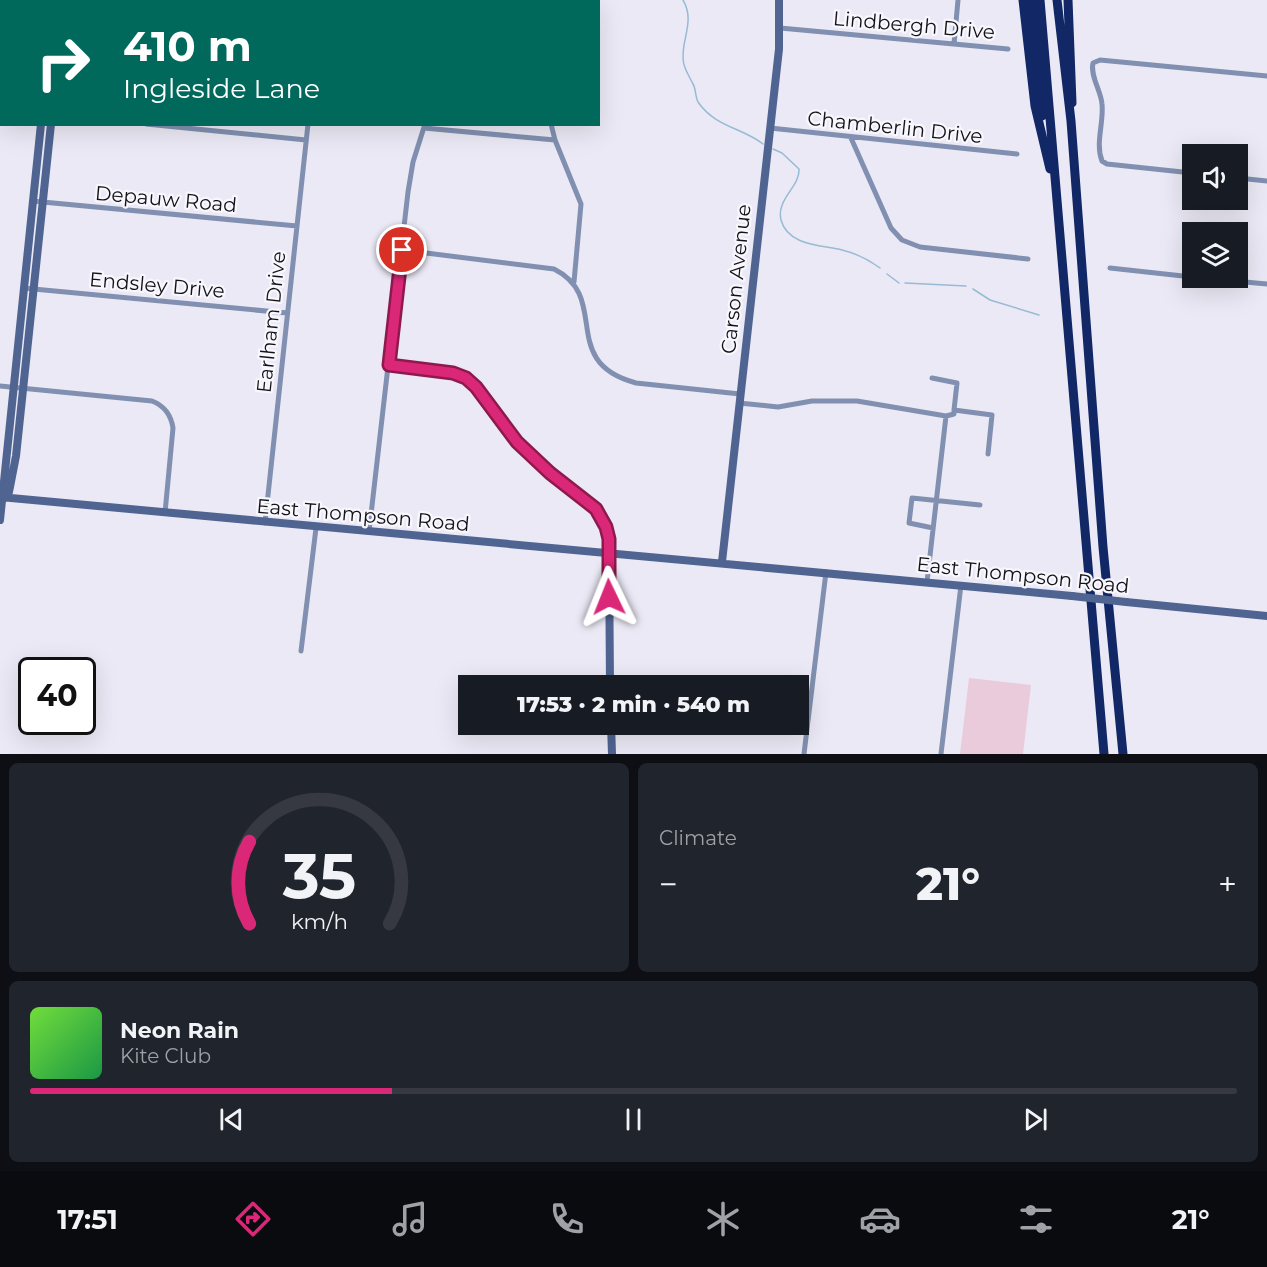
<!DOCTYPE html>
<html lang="en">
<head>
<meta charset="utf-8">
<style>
  :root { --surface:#171b24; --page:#20242c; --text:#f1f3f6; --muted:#9ea1a6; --line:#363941; --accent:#db2777 }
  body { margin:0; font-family:Montserrat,sans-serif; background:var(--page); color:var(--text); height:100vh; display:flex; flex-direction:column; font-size:22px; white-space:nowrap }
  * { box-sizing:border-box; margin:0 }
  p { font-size:20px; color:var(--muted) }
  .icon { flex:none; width:33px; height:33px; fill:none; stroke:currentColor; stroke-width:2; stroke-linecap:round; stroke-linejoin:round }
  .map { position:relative; height:754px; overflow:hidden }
  .panel { display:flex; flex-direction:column; gap:9px; padding:9px; background:#0d0f14; flex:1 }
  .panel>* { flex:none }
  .hud { position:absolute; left:0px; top:0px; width:600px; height:126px; box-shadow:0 6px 24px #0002; background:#00695c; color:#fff; overflow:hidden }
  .tools { position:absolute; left:1182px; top:144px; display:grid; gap:12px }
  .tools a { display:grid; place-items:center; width:66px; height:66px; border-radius:0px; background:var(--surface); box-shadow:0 6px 24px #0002; font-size:30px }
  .speed { position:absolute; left:18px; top:657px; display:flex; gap:12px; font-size:30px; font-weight:700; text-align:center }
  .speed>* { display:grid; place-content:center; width:78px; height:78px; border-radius:50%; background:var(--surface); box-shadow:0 6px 24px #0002; line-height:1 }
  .speed .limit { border:3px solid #111; border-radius:9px; background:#fff; color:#111 }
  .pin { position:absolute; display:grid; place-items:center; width:51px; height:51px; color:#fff; margin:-26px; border:3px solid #fff; border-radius:50%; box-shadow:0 2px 6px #0007 }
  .me { position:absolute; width:66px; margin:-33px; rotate:358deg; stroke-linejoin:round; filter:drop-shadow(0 0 4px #0008) }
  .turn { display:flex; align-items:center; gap:21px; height:126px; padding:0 24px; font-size:27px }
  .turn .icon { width:78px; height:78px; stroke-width:2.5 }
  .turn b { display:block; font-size:42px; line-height:51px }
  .big { font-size:45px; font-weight:800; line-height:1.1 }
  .panel .card { flex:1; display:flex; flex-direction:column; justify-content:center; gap:9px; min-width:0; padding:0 21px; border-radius:9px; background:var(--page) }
  .panel .dial { align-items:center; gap:0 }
  .dial svg { height:156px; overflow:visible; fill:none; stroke:var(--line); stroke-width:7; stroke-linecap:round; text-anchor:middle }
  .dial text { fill:var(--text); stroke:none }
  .song { display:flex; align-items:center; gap:18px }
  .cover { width:72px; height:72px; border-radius:9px; background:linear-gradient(135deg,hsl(100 70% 55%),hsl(140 70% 35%)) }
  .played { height:6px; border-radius:3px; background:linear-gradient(90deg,var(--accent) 30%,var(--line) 30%) }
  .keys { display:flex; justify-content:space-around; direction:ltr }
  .heat { display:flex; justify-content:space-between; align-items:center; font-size:33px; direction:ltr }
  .panel .tiles { flex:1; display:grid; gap:9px; grid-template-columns:1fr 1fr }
  .card:last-child { grid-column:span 2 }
  .trip { position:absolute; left:458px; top:675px; width:351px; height:60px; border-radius:0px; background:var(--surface); box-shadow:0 6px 24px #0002; font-weight:800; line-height:60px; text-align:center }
  .tab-bar { display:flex; height:96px; justify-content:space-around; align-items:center; background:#090b0e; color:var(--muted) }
  .tab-bar .icon { width:42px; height:42px }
  .tab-bar .active { color:var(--accent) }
  .tab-bar b { font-size:27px; color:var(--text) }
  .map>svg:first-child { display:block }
</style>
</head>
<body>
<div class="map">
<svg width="1267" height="754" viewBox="0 0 1267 754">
  <rect width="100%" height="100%" fill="#ebe9f5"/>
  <!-- green -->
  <path fill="#eacbdb" d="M969,678l62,7 -8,69h-63z"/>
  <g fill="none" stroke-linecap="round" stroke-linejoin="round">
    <!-- stream -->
    <path stroke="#96bbd4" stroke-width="1.5" d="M683,0c9,15 4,29 1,45 -3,20 1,23 9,39 3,5 2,12 5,18 17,25 45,26 65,42
      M773,149l9,4 17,16c1,18 -23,30 -18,51 7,26 41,25 61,30 13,3 27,10 38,18
      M887,274l12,9
      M905,283l61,3
      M973,289l17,11 49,15"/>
    <!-- street -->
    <path stroke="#8190b0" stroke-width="5" d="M475,2v-2
      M0,22h2
      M780,28l228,21
      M954,44l4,-44
      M146,124l160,16
      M551,124l4,16 26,64 -7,78
      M424,128l131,12
      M770,128l247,26
      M851,138l40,90 11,12 18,7 108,12
      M1192,173l-85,-9 -5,-3c-7,-18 2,-38 0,-57 -1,-13 -12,-28 -9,-41l7,-3 167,16
      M1238,178l29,3
      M32,201l265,25
      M402,250l152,19c58,29 3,93 82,114l104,11
      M1110,268l82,9
      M1201,278l66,6
      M23,288l264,25
      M389,365l64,8 19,10 45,59 33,31 46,36 10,18 3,25
      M932,378l25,5 -3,27
      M0,386l152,15c13,5 19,14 21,27l-8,85
      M739,403l39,4 34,-6h45l89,15 8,-2v-4l38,5 -4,39
      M265,523l43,-399
      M933,528l-24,-5 3,-25 68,7
      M369,532l39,-340 5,-30 12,-38
      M927,582l19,-166
      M301,651l15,-123
      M804,754l22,-182
      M941,754l20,-169"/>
    <!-- secondary -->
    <path stroke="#4f6491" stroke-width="8" d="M54,2v-2
      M64,2l1,-2
      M0,497l1072,99
      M4,498l5,-6 7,-36 35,-332
      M0,520l41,-396
      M609,552l1,134
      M722,562l57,-513v-49
      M1126,602l141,14
      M611,724l1,30"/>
    <!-- highway -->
    <path stroke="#112766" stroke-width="9" d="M1023,0l12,106 15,63
      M1032,0l10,116
      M1040,0l64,754
      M1057,0l14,121 32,426 20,207
      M1068,0l4,103"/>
    <!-- secondary-bridge -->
    <path stroke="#4f6491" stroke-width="8" d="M1072,596l54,6"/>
  </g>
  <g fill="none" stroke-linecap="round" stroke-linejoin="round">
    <defs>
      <path id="route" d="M402,250l-13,115 64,8 13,5 10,9 41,55 33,31 46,36 10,18 3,12v58"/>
    </defs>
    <!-- route casing -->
    <use href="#route" stroke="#8e194d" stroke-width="15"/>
    <!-- route -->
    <use href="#route" stroke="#db2777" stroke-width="10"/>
  </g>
  <g text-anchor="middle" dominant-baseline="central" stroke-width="4.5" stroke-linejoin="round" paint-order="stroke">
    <!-- street labels -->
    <g font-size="20" fill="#131216" stroke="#f8f7fe">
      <text transform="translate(914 25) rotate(5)">Lindbergh Drive</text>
      <text transform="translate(895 127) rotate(6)">Chamberlin Drive</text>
      <text transform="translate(166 199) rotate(5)">Depauw Road</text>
      <text transform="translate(736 279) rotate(-84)">Carson Avenue</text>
      <text transform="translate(157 285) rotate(5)">Endsley Drive</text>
      <text transform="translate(271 322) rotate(-84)">Earlham Drive</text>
      <text transform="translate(363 515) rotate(5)">East Thompson Road</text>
      <text transform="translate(1023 575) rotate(6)">East Thompson Road</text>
    </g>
  </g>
</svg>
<div class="tools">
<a><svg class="icon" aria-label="sound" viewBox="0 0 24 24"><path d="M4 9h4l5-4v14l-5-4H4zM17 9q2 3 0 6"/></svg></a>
<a><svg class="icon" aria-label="layers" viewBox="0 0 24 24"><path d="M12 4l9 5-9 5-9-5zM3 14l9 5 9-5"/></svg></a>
</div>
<div class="speed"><div class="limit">40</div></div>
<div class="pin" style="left:402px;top:250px;background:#d93025"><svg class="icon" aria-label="arrive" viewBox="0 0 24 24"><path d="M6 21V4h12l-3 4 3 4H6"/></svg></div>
<svg class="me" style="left:609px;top:597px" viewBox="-20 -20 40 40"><path d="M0-17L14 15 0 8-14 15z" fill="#db2777" stroke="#fff" stroke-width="4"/></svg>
<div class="trip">17:53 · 2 min · 540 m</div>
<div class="hud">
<div class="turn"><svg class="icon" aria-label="right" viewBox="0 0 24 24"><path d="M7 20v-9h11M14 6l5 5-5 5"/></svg><div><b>410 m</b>Ingleside Lane</div></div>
</div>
</div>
<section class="panel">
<div class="tiles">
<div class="card dial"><svg viewBox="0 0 100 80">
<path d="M14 69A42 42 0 1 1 86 69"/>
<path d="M14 69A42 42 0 0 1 14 27" stroke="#db2777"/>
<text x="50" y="56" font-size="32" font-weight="700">35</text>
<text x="50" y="72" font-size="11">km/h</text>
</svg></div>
<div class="card"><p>Climate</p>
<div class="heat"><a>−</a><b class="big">21°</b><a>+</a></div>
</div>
<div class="card">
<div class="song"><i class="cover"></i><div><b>Neon Rain</b><p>Kite Club</p></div></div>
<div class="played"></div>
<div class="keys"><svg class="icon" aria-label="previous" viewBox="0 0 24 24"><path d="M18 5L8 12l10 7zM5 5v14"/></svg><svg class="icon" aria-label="pause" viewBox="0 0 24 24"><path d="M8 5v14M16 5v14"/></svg><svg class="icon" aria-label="next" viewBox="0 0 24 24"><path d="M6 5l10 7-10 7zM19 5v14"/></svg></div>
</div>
</div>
</section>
<nav class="tab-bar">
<b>17:51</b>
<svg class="icon active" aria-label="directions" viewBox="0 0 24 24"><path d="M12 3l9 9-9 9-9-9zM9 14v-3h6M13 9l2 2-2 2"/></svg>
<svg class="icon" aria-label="music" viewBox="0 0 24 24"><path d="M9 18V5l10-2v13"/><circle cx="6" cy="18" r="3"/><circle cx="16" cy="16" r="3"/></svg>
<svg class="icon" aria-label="phone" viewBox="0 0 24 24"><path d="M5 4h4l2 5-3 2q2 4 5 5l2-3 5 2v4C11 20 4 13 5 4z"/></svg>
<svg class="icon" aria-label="climate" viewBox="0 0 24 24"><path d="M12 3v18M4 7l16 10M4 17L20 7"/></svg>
<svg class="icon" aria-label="car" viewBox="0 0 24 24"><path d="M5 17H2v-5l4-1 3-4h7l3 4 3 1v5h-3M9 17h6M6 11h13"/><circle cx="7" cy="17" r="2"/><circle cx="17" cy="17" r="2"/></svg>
<svg class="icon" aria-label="filters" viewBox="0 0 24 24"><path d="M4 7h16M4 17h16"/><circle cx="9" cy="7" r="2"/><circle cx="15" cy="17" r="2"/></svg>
<b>21°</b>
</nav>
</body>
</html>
